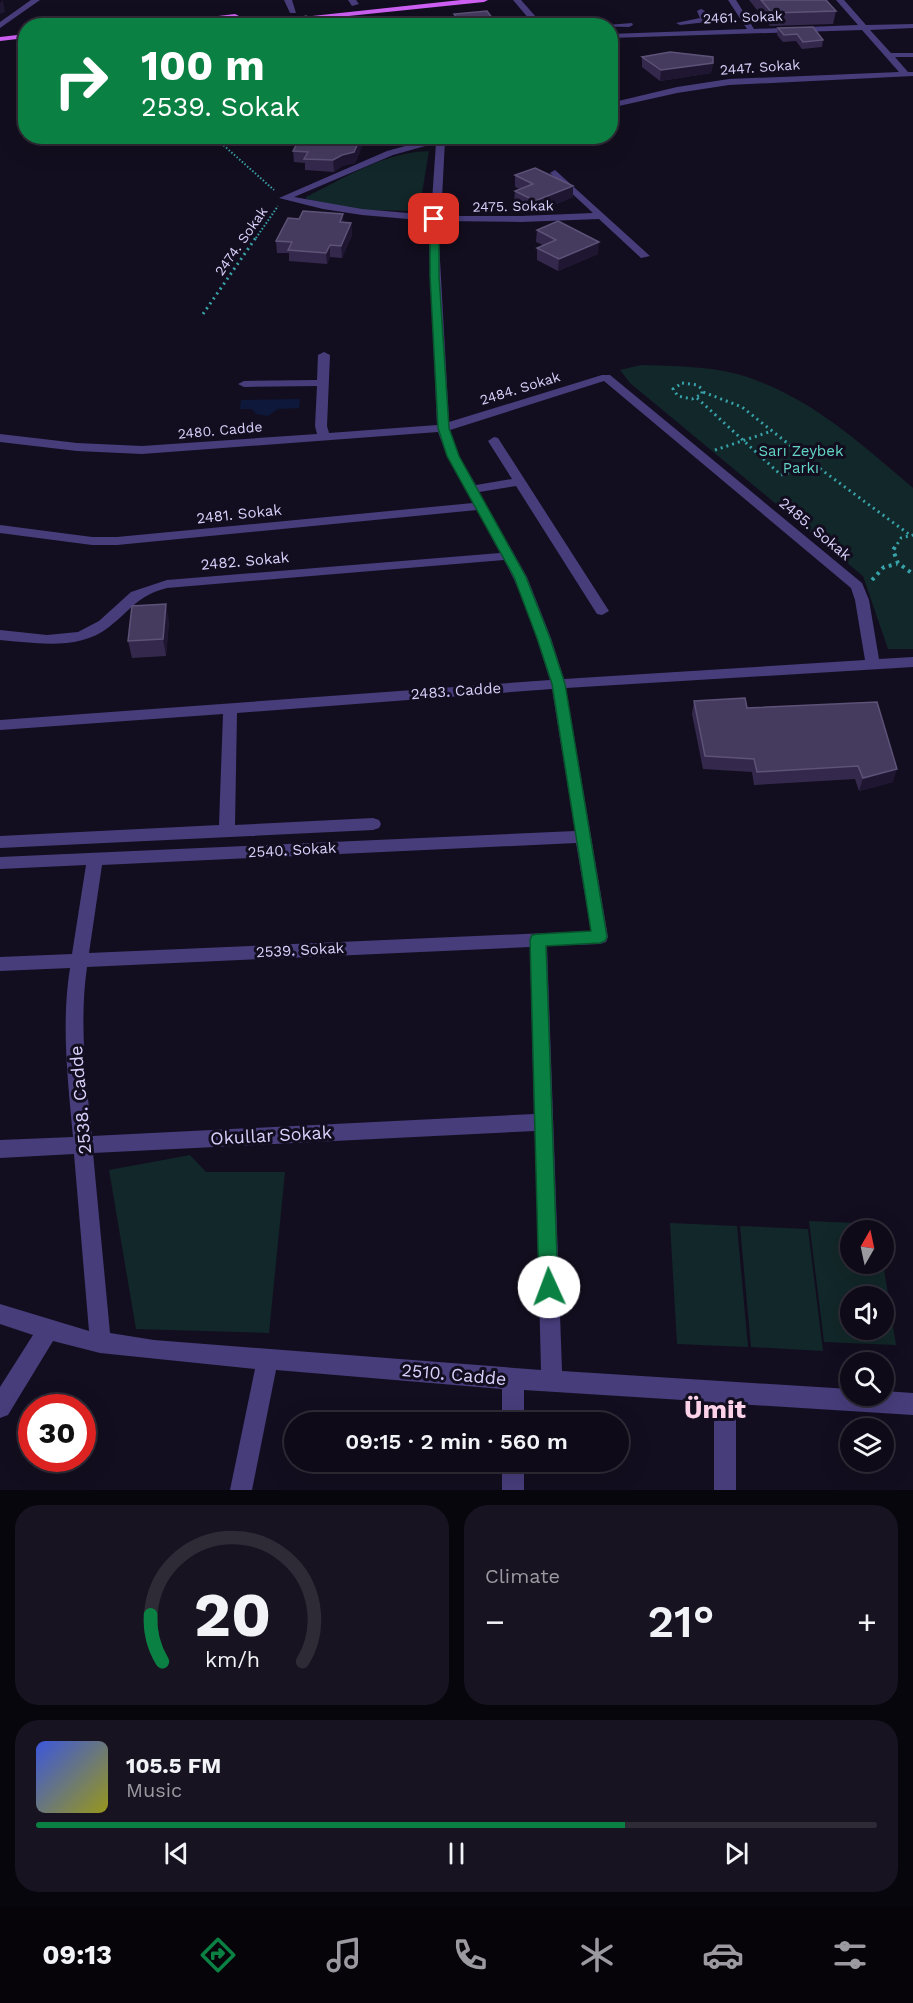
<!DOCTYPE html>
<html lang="en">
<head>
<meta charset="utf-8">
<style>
  :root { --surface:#0e0a17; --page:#171320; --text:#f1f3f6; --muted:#9b9aa1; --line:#2e2b36; --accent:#0b8043 }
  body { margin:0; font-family:"Work Sans",sans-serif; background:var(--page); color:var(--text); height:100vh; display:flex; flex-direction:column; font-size:22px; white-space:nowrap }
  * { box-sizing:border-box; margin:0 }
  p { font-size:20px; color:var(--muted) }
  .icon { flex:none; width:33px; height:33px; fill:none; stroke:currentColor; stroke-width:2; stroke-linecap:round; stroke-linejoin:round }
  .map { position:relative; height:1490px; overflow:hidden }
  .drawer { display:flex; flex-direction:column; gap:15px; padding:15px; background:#08060d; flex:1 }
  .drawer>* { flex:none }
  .banner { position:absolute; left:18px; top:18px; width:600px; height:126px; border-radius:24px; box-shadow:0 6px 24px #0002,0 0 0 2px var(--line); background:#0b8043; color:#fff; overflow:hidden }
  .needle { width:39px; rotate:9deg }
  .tools { position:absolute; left:840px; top:1220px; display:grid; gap:12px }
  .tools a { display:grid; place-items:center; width:54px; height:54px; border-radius:50%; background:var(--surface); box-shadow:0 6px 24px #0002,0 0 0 2px var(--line); font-size:30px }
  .speed { position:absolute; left:18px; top:1394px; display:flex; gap:12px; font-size:30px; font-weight:700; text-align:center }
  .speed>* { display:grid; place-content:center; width:78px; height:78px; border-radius:50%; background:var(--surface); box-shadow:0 6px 24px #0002,0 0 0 2px var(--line); line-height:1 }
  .speed .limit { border:9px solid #d22; background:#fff; color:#111 }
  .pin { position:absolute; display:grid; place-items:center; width:51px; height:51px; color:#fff; margin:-26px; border-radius:12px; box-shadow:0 3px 9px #0006 }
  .me { position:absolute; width:66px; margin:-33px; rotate:358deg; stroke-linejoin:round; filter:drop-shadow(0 0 4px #0008) }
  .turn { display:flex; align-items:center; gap:21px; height:126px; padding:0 24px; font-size:27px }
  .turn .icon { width:78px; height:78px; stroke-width:2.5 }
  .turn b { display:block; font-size:42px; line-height:51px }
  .big { font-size:45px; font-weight:600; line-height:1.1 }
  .drawer .tile { flex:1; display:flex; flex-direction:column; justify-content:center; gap:9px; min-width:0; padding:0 21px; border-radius:24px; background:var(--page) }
  .drawer .dial { align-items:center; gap:0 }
  .dial svg { height:156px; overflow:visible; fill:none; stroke:var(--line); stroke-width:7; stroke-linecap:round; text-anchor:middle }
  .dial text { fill:var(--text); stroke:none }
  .song { display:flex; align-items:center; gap:18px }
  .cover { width:72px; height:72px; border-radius:9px; background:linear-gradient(135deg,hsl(230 70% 55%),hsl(60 70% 35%)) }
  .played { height:6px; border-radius:3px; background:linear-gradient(90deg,var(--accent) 70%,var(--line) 70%) }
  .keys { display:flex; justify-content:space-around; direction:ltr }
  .heat { display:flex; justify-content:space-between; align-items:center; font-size:33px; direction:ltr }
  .drawer .tiles { flex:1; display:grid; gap:15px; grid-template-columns:1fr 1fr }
  .tile:last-child { grid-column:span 2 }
  .trip { position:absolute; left:284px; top:1412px; width:345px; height:60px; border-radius:30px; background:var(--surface); box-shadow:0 6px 24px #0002,0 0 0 2px var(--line); font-weight:600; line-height:60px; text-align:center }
  .menu { display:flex; height:96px; justify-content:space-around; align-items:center; background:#060409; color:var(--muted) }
  .menu .icon { width:42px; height:42px }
  .menu .active { color:var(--accent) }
  .menu b { font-size:27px; color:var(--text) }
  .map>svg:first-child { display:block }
</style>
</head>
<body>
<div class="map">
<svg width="913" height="1490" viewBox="0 0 913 1490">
  <rect width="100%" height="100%" fill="#130e1f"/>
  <!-- green -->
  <path fill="#122729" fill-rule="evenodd" d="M429,151l-10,60 -58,-1 -55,-11v-2c39,-19 78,-45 123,-46z
    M641,365c32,1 65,1 96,9 70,20 122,68 176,114v161h-25l-25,-73 -233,-193 -10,-13z
    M190,1155l16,17h79l-16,161 -133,-4 -27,-159z
    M809,1221l68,3 1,6h-28v33h33l13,82 -72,-3zM850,1296h34v33h-34z
    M670,1223l67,3 11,121 -71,-3z
    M740,1226l68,3 15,122 -72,-4z"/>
  <!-- water -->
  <path fill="#0d183a" d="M300,399l-1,9 -21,1 -10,7 -12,-2 -4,-5h-12l1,-9z"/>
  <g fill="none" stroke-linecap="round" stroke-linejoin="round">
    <!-- path-far2 -->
    <path stroke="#37a2a8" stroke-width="2" stroke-dasharray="1.5 2" stroke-linecap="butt" d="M213,136l61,54
      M256,238l22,-32"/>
    <!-- path-far1 -->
    <path stroke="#37a2a8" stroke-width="3" stroke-dasharray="2 4" stroke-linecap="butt" d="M203,314l54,-78
      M682,383l15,2 5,4v5l-10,5 -14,-3 -5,-7z
      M697,398l84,77 34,-10 -73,-58 -39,-15
      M715,450l57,-19
      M815,465l95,70
      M894,549l7,-11 12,-3"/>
    <!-- path -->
    <path stroke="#37a2a8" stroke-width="4" stroke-dasharray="3 4.5" stroke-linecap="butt" d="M895,547l-2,3 5,13 15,11
      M872,580l12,-13 13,-3"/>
    <!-- minor -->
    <path fill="#473d7b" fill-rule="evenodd" d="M31,0h9l-40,28v-6z
      M284,0h8l4,13h-6z
      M348,0h8l3,4 -7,2z
      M513,0h8l23,26h-9z
      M728,0h8l18,29 104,-4 -22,-25h8l22,25 47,-1v4l-43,2 21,23h22v4h-18l13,15h5v4l-184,9 -52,8 -67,15v-5l67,-16 52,-8 170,-7 -37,-42 -252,8v-4l137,-5z
      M701,9l4,2 2,11 -27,3 -4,-2 24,-5 -3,-7z
      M632,23l1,2 -4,2 -34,-1z
      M387,136h78l-20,5 -4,75h80l72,-3 -41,-38 -2,-2 5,-3 95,86 -9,2 -42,-39 -78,3 -81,-1 -1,21 10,180 153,-47h8l252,208 7,17 10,59 34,-2v10l-347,21 42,249 -2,5 -6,2 -53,2 15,425 288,18v6h34v-4l29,2v22l-177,-11v86h-22v-88l-190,-12v32h-22v-33l-226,-19 -24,120h-22l25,-121 -155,-16 -47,-12 -45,74 -8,3v-31l33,-52 -33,-11v-20l89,27 -15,-177 -74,4v-18l73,-3c-5,-56 -12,-113 -3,-169l-70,3v-14l72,-3 14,-89 -86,4v-12l575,-26 -23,-142 -315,24 -2,112 138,-7 6,2 2,4 -2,4 -6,2 -373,18v-12l219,-11 4,-111 -223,16v-10l550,-40c-13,-41 -25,-82 -46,-120l-337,28c-29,7 -36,22 -58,39 -30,24 -73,16 -109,13v-10l47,5 31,-3 21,-11 32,-29 36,-12 333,-27 -23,-43 -360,35h-25l-92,-12v-8l92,12h25l356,-34 -26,-47 -9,-24 -296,22 -65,-3 -77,-9v-8l77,9 65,3 175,-12 -2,-8 2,-40 -73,1 -6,-3 6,-3 73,-1 1,-25 6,-3 6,3 -3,71 2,7 108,-8 -8,-183 2,-21 -69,-6 -39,-6 -44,-11 108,-47 33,-9zM436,143l-5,72 -69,-6 -68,-12 99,-42zM604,381l247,207 4,12 10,60 -301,19 -13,-41 -24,-61 -48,-85 37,-6 81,128 5,1 7,-4 -111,-173 -4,-1 -6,4 24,38 -36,6 -17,-29 -9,-26zM576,843l15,88 -502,22 13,-88zM530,947l4,167 -442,22c-6,-56 -13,-113 -5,-169zM535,1131l6,239 -387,-30 -44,-7 -17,-180z
      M502,1461h22v29h-22z"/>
    <!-- major -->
    <path fill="#cd60f3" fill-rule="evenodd" d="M461,0h27l-4,2 -233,24h-33z
      M235,14l4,2 -1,2 -72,8h-31z
      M26,34v4l-26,3v-4z"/>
  </g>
  <!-- wall -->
  <path fill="#34294c" d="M749,0h77l10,11 -3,13 -63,2z
    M454,14l44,12h-43l-1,-2z
    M778,28l45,12 -1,7 -20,2 -6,-8 -13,1 -6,-7z
    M642,57l71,6 -2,10 -51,8 -18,-14z
    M361,136l1,11 -7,16 -13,3 -8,6 -29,-2v-7l-11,-1 -1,-11z
    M515,175l58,22 -38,16 -21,-10 1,-12 5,-2 -5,-2z
    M344,222l7,1 1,12 -10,23 -12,-1 -3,7 -38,-3v-8h-12l-1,-12z
    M537,230l61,24 -40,17 -21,-11v-12l6,-3 -7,-3z
    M169,621l-3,35 -34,2 -4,-17z
    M694,701l53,7 146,74 -34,9 -4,-12 -101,6 -2,-13 -49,-3 -11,-55z"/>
  <!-- shaded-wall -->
  <path fill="#1f1632" d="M3,0l2,12 -5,2v-11z
    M713,63l-2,10 -51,8 1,-11z
    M361,136l1,11 -7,16 -13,3 -8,6 -1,-12z
    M573,186v11l-38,16v-12z
    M343,214l1,11 -4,-3z
    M351,223l1,12 -10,23 -1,-12z
    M599,242l-1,12 -40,17 1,-12z
    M330,245v12l-3,7 -1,-11z
    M166,604l3,17 -3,35 -3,-17z
    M897,769l-4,13 -34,9 4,-13z"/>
  <!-- building -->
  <path fill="#453b5f" stroke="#5d5277" stroke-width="1.5" d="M761,0h65l10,11 -64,2z
    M487,11l11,15h-34l-10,-12z
    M306,16l16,10 -50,-1z
    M813,27l10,13 -20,2 -6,-8 -13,1 -6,-7z
    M670,52l43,5v6l-52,7 -19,-13z
    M301,136h60l-7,16 -12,3 -9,5 -29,-1 4,-7 -15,-1z
    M535,168l38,18 -38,15 -20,-10 18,-7 -18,-9z
    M303,211l40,3 -3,8 11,1 -10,23 -11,-1 -4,8 -38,-3 4,-8 -16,-1 12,-23 11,1z
    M558,221l41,21 -40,17 -22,-11 19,-8 -19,-10z
    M166,604l-3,35 -35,2 4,-35z
    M745,698l2,10 130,-6 20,67 -34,9 -5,-12 -101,6 -3,-13 -49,-3 -11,-55z"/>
  <!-- route -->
  <path fill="#0b8043" stroke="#07532c" stroke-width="1.5" d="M434,216l5,3v57l10,152 10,28 67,121 24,61 15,46 42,253 -2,4 -5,2 -54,3 12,341 -3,6 -6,3 -7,-3 -3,-6 -9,-347 2,-5 6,-1 53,-3 -39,-247 -15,-46 -23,-61 -67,-121 -9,-28 -8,-152v-57z"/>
  <g text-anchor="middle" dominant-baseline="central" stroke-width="6" stroke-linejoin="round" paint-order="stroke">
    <!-- far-street labels -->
    <g font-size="14" fill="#dad0fb" stroke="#130e1f">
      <text transform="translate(743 17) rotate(-2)">2461. Sokak</text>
      <text transform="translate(760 67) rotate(-4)">2447. Sokak</text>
      <text transform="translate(513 206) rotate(-1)">2475. Sokak</text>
      <text transform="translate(241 241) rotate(-55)">2474. Sokak</text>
      <text transform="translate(520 388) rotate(-17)">2484. Sokak</text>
      <text transform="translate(220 430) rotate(-5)">2480. Cadde</text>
    </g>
    <!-- park labels -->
    <g font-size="15" fill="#62d5c6" stroke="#130e1f">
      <text x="801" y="451">Sarı Zeybek<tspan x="801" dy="17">Parkı</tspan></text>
    </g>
    <!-- street labels -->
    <g font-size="15" fill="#dad0fb" stroke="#130e1f">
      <text transform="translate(239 514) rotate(-6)">2481. Sokak</text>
      <text transform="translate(815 529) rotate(40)">2485. Sokak</text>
      <text transform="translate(245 561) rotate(-5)">2482. Sokak</text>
      <text transform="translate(456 691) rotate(-4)">2483. Cadde</text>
      <text transform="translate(292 850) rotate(-3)">2540. Sokak</text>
      <text transform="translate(300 950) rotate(-3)">2539. Sokak</text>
    </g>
    <!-- near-street labels -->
    <g font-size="18" fill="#dad0fb" stroke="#130e1f">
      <text transform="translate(80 1100) rotate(-95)">2538. Cadde</text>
      <text transform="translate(271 1135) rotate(-3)">Okullar Sokak</text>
      <text transform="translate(454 1374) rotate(5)">2510. Cadde</text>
    </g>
    <!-- near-district labels -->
    <g font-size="26" font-weight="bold" fill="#fbd2e8" stroke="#130e1f">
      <text x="715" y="1409">Ümit</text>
    </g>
  </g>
</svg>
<div class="tools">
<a><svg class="needle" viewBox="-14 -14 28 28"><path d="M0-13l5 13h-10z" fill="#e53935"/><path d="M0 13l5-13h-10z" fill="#9b9aa1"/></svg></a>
<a><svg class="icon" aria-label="sound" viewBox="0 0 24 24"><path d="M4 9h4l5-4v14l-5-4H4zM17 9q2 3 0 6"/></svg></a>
<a><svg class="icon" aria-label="search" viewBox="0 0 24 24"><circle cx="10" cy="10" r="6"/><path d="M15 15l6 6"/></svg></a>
<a><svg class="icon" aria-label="layers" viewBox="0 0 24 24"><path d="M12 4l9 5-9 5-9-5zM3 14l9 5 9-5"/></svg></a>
</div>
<div class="speed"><div class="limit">30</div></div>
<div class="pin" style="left:434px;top:219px;background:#d93025"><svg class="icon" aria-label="arrive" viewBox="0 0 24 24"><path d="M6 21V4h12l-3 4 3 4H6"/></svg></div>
<svg class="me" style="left:549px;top:1287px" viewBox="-20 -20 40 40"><circle r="19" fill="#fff"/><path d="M0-13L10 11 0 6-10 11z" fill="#0b8043"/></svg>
<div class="trip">09:15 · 2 min · 560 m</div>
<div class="banner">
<div class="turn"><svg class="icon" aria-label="right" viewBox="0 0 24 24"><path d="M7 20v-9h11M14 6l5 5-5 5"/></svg><div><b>100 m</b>2539. Sokak</div></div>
</div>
</div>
<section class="drawer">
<div class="tiles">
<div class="tile dial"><svg viewBox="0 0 100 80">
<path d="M14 69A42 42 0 1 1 86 69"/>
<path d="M14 69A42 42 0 0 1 8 45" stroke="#0b8043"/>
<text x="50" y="56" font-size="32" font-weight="700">20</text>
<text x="50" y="72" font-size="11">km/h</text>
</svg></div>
<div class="tile"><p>Climate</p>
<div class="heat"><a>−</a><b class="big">21°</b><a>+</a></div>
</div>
<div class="tile">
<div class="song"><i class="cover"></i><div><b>105.5 FM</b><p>Music</p></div></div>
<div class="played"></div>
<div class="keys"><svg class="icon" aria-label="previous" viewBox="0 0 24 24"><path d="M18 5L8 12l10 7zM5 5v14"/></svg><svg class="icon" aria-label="pause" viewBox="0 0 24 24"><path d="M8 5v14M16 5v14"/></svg><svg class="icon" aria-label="next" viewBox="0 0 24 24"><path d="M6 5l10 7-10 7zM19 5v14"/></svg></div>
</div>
</div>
</section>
<nav class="menu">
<b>09:13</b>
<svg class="icon active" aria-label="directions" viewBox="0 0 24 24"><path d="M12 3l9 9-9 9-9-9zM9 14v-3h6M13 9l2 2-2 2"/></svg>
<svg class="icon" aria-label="music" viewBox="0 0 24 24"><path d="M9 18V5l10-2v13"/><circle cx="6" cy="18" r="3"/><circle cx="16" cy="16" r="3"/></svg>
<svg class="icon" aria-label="phone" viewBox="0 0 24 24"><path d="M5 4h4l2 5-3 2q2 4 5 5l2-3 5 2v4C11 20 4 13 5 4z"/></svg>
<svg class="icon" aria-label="climate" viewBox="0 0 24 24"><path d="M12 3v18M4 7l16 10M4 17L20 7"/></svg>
<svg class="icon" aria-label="car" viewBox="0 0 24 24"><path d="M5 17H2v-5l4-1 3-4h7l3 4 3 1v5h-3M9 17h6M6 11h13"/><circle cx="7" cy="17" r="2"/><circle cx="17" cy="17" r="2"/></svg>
<svg class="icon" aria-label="filters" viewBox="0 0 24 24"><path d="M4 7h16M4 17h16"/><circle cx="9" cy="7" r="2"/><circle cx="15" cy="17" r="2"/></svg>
</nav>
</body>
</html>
